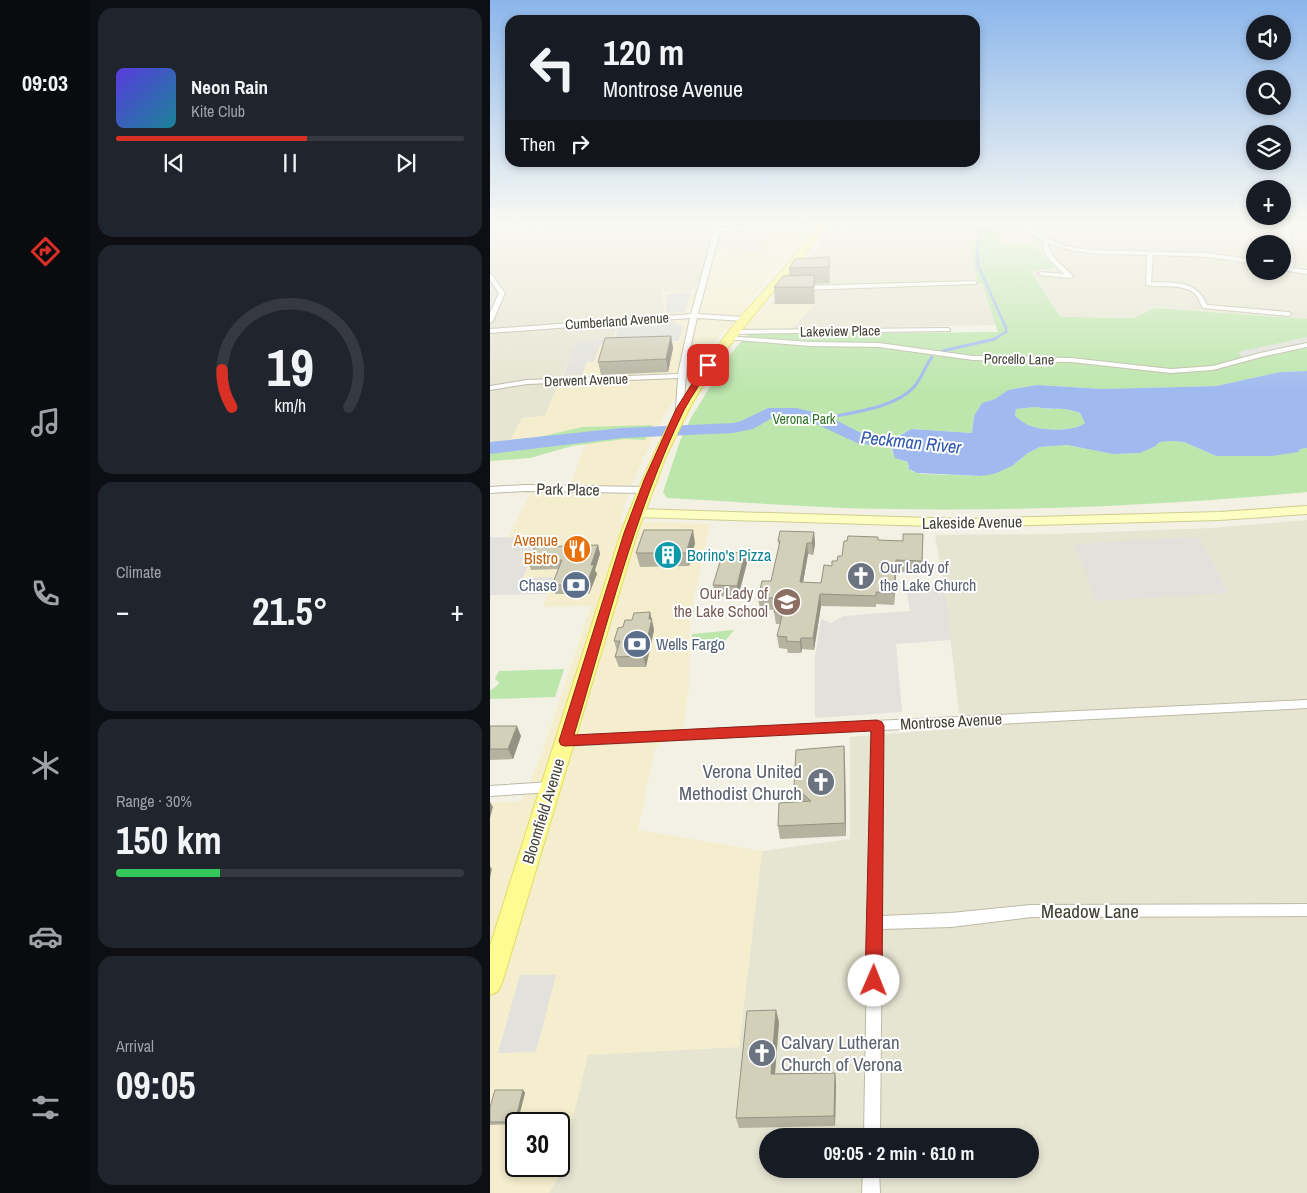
<!DOCTYPE html>
<html lang="en">
<head>
<meta charset="utf-8">
<style>
  :root { --surface:#171b24; --page:#20242c; --text:#f1f3f6; --muted:#9ea1a6; --line:#363941; --accent:#d93025 }
  body { margin:0; font-family:"Archivo Narrow",sans-serif; background:var(--page); color:var(--text); height:100vh; display:flex; flex-direction:column; font-size:19px; white-space:nowrap }
  * { box-sizing:border-box; margin:0 }
  p { font-size:16px; color:var(--muted) }
  .icon { flex:none; width:28px; height:28px; fill:none; stroke:currentColor; stroke-width:2; stroke-linecap:round; stroke-linejoin:round }
  .map { position:relative; flex:1; overflow:hidden }
  .details { display:flex; flex-direction:column; gap:8px; padding:8px; background:#0d0f14; width:400px }
  .details>* { flex:none }
  .hud { position:absolute; left:15px; top:15px; width:475px; height:152px; border-radius:15px; box-shadow:0 2px 8px #0003; background:#171b24; color:var(--text); overflow:hidden }
  .fabs { position:absolute; left:756px; top:15px; display:grid; gap:10px }
  .fabs a { display:grid; place-items:center; width:45px; height:45px; border-radius:50%; background:var(--surface); box-shadow:0 2px 8px #0003; font-size:25px }
  .speed { position:absolute; left:15px; top:1112px; display:flex; gap:10px; font-size:25px; font-weight:700; text-align:center }
  .speed>* { display:grid; place-content:center; width:65px; height:65px; border-radius:50%; background:var(--surface); box-shadow:0 2px 8px #0003; line-height:1 }
  .speed .limit { border:2px solid #111; border-radius:8px; background:#fff; color:#111 }
  .pin { position:absolute; display:grid; place-items:center; width:42px; height:42px; color:#fff; margin:-21px; border-radius:10px; box-shadow:0 2px 8px #0006 }
  .me { position:absolute; width:55px; margin:-28px; rotate:1deg; stroke-linejoin:round; filter:drop-shadow(0 0 4px #0008) }
  .turn { display:flex; align-items:center; gap:18px; height:105px; padding:0 15px; font-size:22px }
  .turn .icon { width:65px; height:65px; stroke-width:2.5 }
  .turn b { display:block; font-size:35px; line-height:42px }
  .then { display:flex; align-items:center; height:48px; padding:0 15px; background:#0003; gap:10px; font-size:19px }
  .big { font-size:38px; font-weight:700; line-height:1.1 }
  .details .tile { flex:1; display:flex; flex-direction:column; justify-content:center; gap:8px; min-width:0; padding:0 18px; border-radius:15px; background:var(--page) }
  .details .dial { align-items:center; gap:0 }
  .dial svg { height:130px; overflow:visible; fill:none; stroke:var(--line); stroke-width:7; stroke-linecap:round; text-anchor:middle }
  .dial text { fill:var(--text); stroke:none }
  .song { display:flex; align-items:center; gap:15px }
  .cover { width:60px; height:60px; border-radius:8px; background:linear-gradient(135deg,hsl(250 70% 55%),hsl(190 70% 35%)) }
  .played { height:5px; border-radius:2px; background:linear-gradient(90deg,var(--accent) 55%,var(--line) 55%) }
  .keys { display:flex; justify-content:space-around; direction:ltr }
  .heat { display:flex; justify-content:space-between; align-items:center; font-size:28px; direction:ltr }
  .charge { height:8px; border-radius:4px; background:linear-gradient(90deg,#34c759 30%,var(--line) 0) }
  .trip { position:absolute; left:269px; top:1128px; width:280px; height:50px; border-radius:25px; background:var(--surface); box-shadow:0 2px 8px #0003; font-weight:700; line-height:50px; text-align:center }
  main { display:flex; flex:1; min-height:0 }
  .tabs { display:flex; flex-direction:column; width:90px; justify-content:space-around; align-items:center; background:#090b0e; color:var(--muted) }
  .tabs .icon { width:35px; height:35px }
  .tabs .on { color:var(--accent) }
  .tabs b { font-size:22px; color:var(--text) }
  .map>svg:first-child { display:block }
</style>
</head>
<body>
<main>
<nav class="tabs">
<b>09:03</b>
<svg class="icon on" aria-label="directions" viewBox="0 0 24 24"><path d="M12 3l9 9-9 9-9-9zM9 14v-3h6M13 9l2 2-2 2"/></svg>
<svg class="icon" aria-label="music" viewBox="0 0 24 24"><path d="M9 18V5l10-2v13"/><circle cx="6" cy="18" r="3"/><circle cx="16" cy="16" r="3"/></svg>
<svg class="icon" aria-label="phone" viewBox="0 0 24 24"><path d="M5 4h4l2 5-3 2q2 4 5 5l2-3 5 2v4C11 20 4 13 5 4z"/></svg>
<svg class="icon" aria-label="climate" viewBox="0 0 24 24"><path d="M12 3v18M4 7l16 10M4 17L20 7"/></svg>
<svg class="icon" aria-label="car" viewBox="0 0 24 24"><path d="M5 17H2v-5l4-1 3-4h7l3 4 3 1v5h-3M9 17h6M6 11h13"/><circle cx="7" cy="17" r="2"/><circle cx="17" cy="17" r="2"/></svg>
<svg class="icon" aria-label="filters" viewBox="0 0 24 24"><path d="M4 7h16M4 17h16"/><circle cx="9" cy="7" r="2"/><circle cx="15" cy="17" r="2"/></svg>
</nav>
<section class="details">
<div class="tile">
<div class="song"><i class="cover"></i><div><b>Neon Rain</b><p>Kite Club</p></div></div>
<div class="played"></div>
<div class="keys"><svg class="icon" aria-label="previous" viewBox="0 0 24 24"><path d="M18 5L8 12l10 7zM5 5v14"/></svg><svg class="icon" aria-label="pause" viewBox="0 0 24 24"><path d="M8 5v14M16 5v14"/></svg><svg class="icon" aria-label="next" viewBox="0 0 24 24"><path d="M6 5l10 7-10 7zM19 5v14"/></svg></div>
</div>
<div class="tile dial"><svg viewBox="0 0 100 80">
<path d="M14 69A42 42 0 1 1 86 69"/>
<path d="M14 69A42 42 0 0 1 8 46" stroke="#d93025"/>
<text x="50" y="56" font-size="32" font-weight="700">19</text>
<text x="50" y="72" font-size="11">km/h</text>
</svg></div>
<div class="tile"><p>Climate</p>
<div class="heat"><a>−</a><b class="big">21.5°</b><a>+</a></div>
</div>
<div class="tile"><p>Range · 30%</p><b class="big">150 km</b><div class="charge"></div></div>
<div class="tile"><p>Arrival</p><b class="big">09:05</b></div>
</section>
<div class="map">
<svg width="817" height="1193" viewBox="0 0 817 1193">
  <rect width="100%" height="100%" fill="#f2f1e4"/>
  <!-- residential -->
  <path fill="#e6e5d2" fill-rule="evenodd" d="M0,223h278l1,8 -3,19 -5,3 -42,-5 -27,43 -28,23 -47,4 -3,21 -37,2 -32,75 -23,2 -12,23 -20,1z
    M388,223h99v15l-5,13 24,74 -205,4 25,-26 -46,2 55,-68 7,-12z
    M510,223h307v96l-150,-11 -24,10 -73,-1 -29,-47 25,-2 -23,-23h-30l-8,-20zM765,244h27v27h-27z
    M817,520v673h-758l9,-15 30,-124 151,-7 23,-196 88,-12v-102l111,-9 -17,-143 -9,-50 119,-1 157,-6zM278,1136h262v33h-262z"/>
  <!-- commercial -->
  <path fill="#f4eece" fill-rule="evenodd" d="M278,223h42l-24,36 -40,46 70,-2 -25,26h-65l-41,53 -24,39 -28,60 -14,40 91,3 -20,93 -1,72 -6,38 -28,21 -17,82 124,21 -23,196 -151,8 -30,123 -9,15h-59v-390l31,-2 21,-48 49,-147 -48,1 10,-29h-30l16,-39 -31,-1 22,-44h36l20,-50 39,-5 20,1 8,-14 -71,1 -43,10 -29,4 12,-23 23,-2 32,-75 37,-2 3,-21 47,-4 -2,-22 30,-1 27,-43 42,5 5,-3zM26,1124h43v42h-43z"/>
  <!-- green -->
  <path fill="#bde6ac" d="M487,223h23l-4,3 7,19h30l23,23 -25,3 29,46 73,1 23,-10 151,11v52l-27,1 -64,14 -113,3 -66,-4 -29,5 -13,9 -13,4 -8,13 -2,17 -61,-4 -19,10c-3,14 3,21 17,23l-1,4 3,5 10,3 60,2 31,-10 16,-13 12,-6 27,-2 46,9 27,-1 14,-6 6,-5 11,-1 13,1 32,14 91,-8v44c-139,13 -277,19 -416,17 -75,-1 -149,-7 -224,-11l-4,-6 17,-51 11,-23 25,-41 20,-30 13,-13 249,-2 -14,-43 -2,-5 -4,-1 -6,-32 5,-13z
    M546,407c16,4 28,-1 44,6l5,10c-11,9 -43,8 -57,2 -4,-2 -9,-6 -13,-9l1,-7z
    M163,425l-8,15 -20,-1 -53,7 -42,12 -40,3v-19l49,-5 43,-10z
    M244,630l-14,17 -29,2 1,-15z
    M74,669l-9,28 -65,2v-8l9,-7v-2l-4,-3 4,-8z"/>
  <!-- parking -->
  <path fill="#e2e1dc" d="M201,292l-6,20 -19,1v-19z
    M186,322l-1,3h8l-4,16 -79,4 -6,17h-7l-5,13 -19,1 14,-35 42,-2 -3,-2 1,-11z
    M817,337v5l-65,15 -4,-5z
    M0,537l49,1 -16,40 30,-1 -6,17 -57,1z
    M709,537l29,56 -132,8 -21,-57z
    M454,585l7,55 -55,4 6,68 -87,6v-61l6,-38 10,4 13,-7 66,-5 -4,-24z
    M30,975h36l-20,77 -38,1z"/>
  <!-- water -->
  <path fill="#a0baef" fill-rule="evenodd" d="M817,371v77l-7,1 -2,3 -26,4h-56l-32,-14 -13,-1 -11,1 -6,5 -14,6 -27,1 -46,-9 -27,2 -12,6 -16,13 -18,8 -13,2 -64,-3 -8,-4 -1,-7 -13,-4 -3,-9 -6,-3 2,-7 9,-2 14,-8 61,4 2,-17 8,-13 13,-4 13,-9 29,-5 66,4 113,-3 64,-14zM546,407c16,4 28,-1 44,6l5,10c-11,9 -43,8 -57,2 -4,-2 -9,-6 -13,-9l1,-7z"/>
  <g fill="none" stroke-linecap="round" stroke-linejoin="round">
    <!-- stream-far1 -->
    <path stroke="#a0baef" stroke-width="2.5" d="M494,223l-7,23 1,19 28,63v4l-14,8"/>
    <!-- stream -->
    <path stroke="#a0baef" stroke-width="3" d="M452,351l53,-12
      M330,419c28,-6 74,-10 94,-32 8,-9 11,-21 18,-30"/>
    <!-- river -->
    <path fill="#a0baef" fill-rule="evenodd" d="M278,408h28l30,7 35,18 57,7 7,2 2,4 -2,4 -7,2 -61,-9 -43,-20 -18,-5h-24l-19,11 -20,4 -111,5 -132,16v-12l132,-14 111,-5 8,-2z"/>
    <defs>
      <path id="street" d="M45,223h27l-3,2 -69,5v-4z
        M226,223h6l-1,4 114,-4 -28,5 -87,3 -22,83 46,3 3,2 -3,2 -47,-3 -10,44 -4,49h-3l-4,-2 2,-31 -151,6 -37,6v-4l37,-6 151,-6 12,-56 -200,15v-4l201,-15z
        M527,223h7l24,16 17,7 24,4 119,3 47,7v4l-47,-7 -55,-2 -2,27c24,1 46,-2 56,23l82,7 3,2 -3,2 -86,-8c-3,-4 -4,-11 -8,-14 -11,-11 -35,-6 -49,-9l1,-30c-33,-1 -67,1 -99,-12 -1,13 17,24 25,33l-3,2 -31,-3 -1,-1 3,-2 23,2c-9,-10 -23,-19 -21,-33z
        M792,223h6l7,39 -2,6 14,2v4l-25,-4v-4l5,1 2,-5z
        M0,274l2,1 13,18 -12,28 -3,2v-10l9,-20 -9,-13z
        M484,281l3,2 -1,1 -175,6 -3,-2 3,-2z
        M458,328l2,1v2l-217,3 -3,-2 3,-2z
        M238,336l82,6 69,1 94,13 98,2 100,11 42,-3 47,-13 47,-10v4l-46,10 -48,13 -42,3 -100,-11 -98,-2 -94,-13 -69,-1 -84,-7 -1,-1z
        M35,485l120,2 4,3 -4,3 -120,-2 -35,2v-6z
        M817,700v8l-424,22 -1,186 69,-3 80,-8 276,-1v12l-276,1 -80,10 -69,2 -2,207h-16l7,-406 -306,16 -4,-2 -2,-3 2,-3 4,-2z
        M61,782l4,1 2,4 -2,4 -4,1 -61,4v-10z
        M373,1169h16l1,24h-18z"/>
      <path id="secondary" d="M817,506v8l-88,6 -256,7 -326,-10 -7,-4 7,-4 326,10 256,-7z"/>
      <path id="primary" d="M327,223h9l-17,26 -62,74 -30,39 -27,45 -24,49 -29,77 -135,450 -4,8 -8,4v-49l131,-413c27,-71 58,-138 105,-198 29,-38 67,-70 91,-112z"/>
    </defs>
    <!-- street casing -->
    <use href="#street" stroke="#bdbba7" stroke-width="2"/>
    <!-- secondary casing -->
    <use href="#secondary" stroke="#cece92" stroke-width="2"/>
    <!-- primary casing -->
    <use href="#primary" stroke="#e2dd62" stroke-width="2"/>
    <!-- street -->
    <use href="#street" fill="#fff" fill-rule="evenodd"/>
    <!-- secondary -->
    <use href="#secondary" fill="#fdfec2" fill-rule="evenodd"/>
    <!-- primary -->
    <use href="#primary" fill="#fdfb92" fill-rule="evenodd"/>
  </g>
  <!-- wall -->
  <path fill="#b5b39f" d="M339,257l1,26 -16,1 1,20h-40l-1,-17 15,-11v-8z
    M181,336l2,12 -5,24 -67,3 -3,-13z
    M324,532l1,12 -2,11 -5,-1 -5,28 18,1 11,-17 10,-10 36,-16 25,1 20,-7 -1,38h-26l-2,33 -18,-1v3l-55,-1 -7,44 -12,-1 -1,4h-13l-1,-4 -8,-1 -2,-12 4,-12h-5l-2,-12 1,-2 -15,-1 -2,-11 13,-17 8,-35 -1,-5z
    M205,543l-6,23 -49,1 -4,-14z
    M108,545l2,9 -5,16 2,4 -8,20h-34l-3,-9 6,-16 -27,1 -3,-9z
    M255,553l2,10 -9,34 -23,-1 -2,-11z
    M160,612l4,18 -8,37h-27l-4,-10 2,-6 -3,-10 9,-14 9,-7z
    M0,726l31,10 -8,23 -23,1z
    M354,746l1,14 1,76 -66,3 -2,-13 20,-24 -2,-2 -2,-14z
    M289,1022l-4,52 60,-1 1,11 -1,42 -96,2 -3,-10z
    M33,1090l2,3 -8,31h-1l-26,1v-18z"/>
  <!-- shaded-wall -->
  <path fill="#949282" d="M181,336l2,12 -5,24 -2,-13z
    M203,530l2,13 -6,23 -3,-13z
    M324,532l1,12 -2,11 -1,-12z
    M317,543l1,11 -7,40 -1,-12z
    M108,545l2,9 -5,16 2,4 -8,20 -3,-9 5,-20z
    M255,553l2,10 -9,34 -1,-11z
    M406,560v12l-2,33v-12z
    M330,594l1,12 -7,44 -1,-12z
    M160,612l4,18 -8,37 -3,-11z
    M311,638l1,11 -1,4 -1,-11z
    M27,726l4,10 -8,23 -5,-10z
    M354,746l1,14 1,76 -1,-13z
    M0,802l3,5 -3,11z
    M0,866l2,3 -2,9z
    M286,1010l3,12 -5,63 -3,-11z
    M345,1073l1,11 -1,42 -1,-10z
    M33,1090l2,3 -8,31h-1l-1,-2z"/>
  <!-- building -->
  <path fill="#d3d0b9" stroke="#949282" d="M339,257v10l-40,1 6,-9z
    M324,275v12h-40l9,-11z
    M181,336l-5,23 -68,3 7,-24z
    M154,530h49l-7,23h-50z
    M290,531l34,1 -2,11h-5l-7,39 21,1 3,-18 8,1v-5h5l1,-5h4l2,-15h3l1,-5 30,1v3l25,1v-7h20l-1,27 -26,-1 -2,33 -18,-1v4l-56,-2 -7,44h-12l-1,4 -14,-1 1,-4 -10,-1 6,-24h-9l4,-14h-20l4,-17h9l9,-40h-2z
    M108,545l-7,20h3l-8,20h-34l10,-25 -34,1 7,-14z
    M233,552l22,1 -8,33 -24,-1z
    M160,612l-1,7h3l-9,37 -28,1 5,-16h-6l4,-13 5,-1 2,-7h7l2,-7z
    M0,726h27l-9,23h-18z
    M354,746l1,77 -67,3 1,-23 32,-2 -17,-15 2,-36z
    M286,1010l-5,64 64,-1 -1,43 -98,2 11,-107z
    M5,1090h28l-8,32h-25v-15z"/>
  <!-- sky -->
  <linearGradient id="sky" x2="0" y2="1"><stop stop-color="#8bb6eb"/><stop offset="0.57" stop-color="#f9f9f3"/><stop offset="1" stop-color="#f9f9f3" stop-opacity="0"/></linearGradient>
  <rect width="817" height="390" fill="url(#sky)"/>
  <!-- route -->
  <path fill="#d93025" stroke="#8d1f18" d="M215,363l7,2c-9,15 -20,30 -28,45 -50,103 -77,216 -110,325l303,-15 5,2 2,4 -2,255 -2,6 -6,2 -6,-2 -3,-6 6,-250 -306,15 -4,-1 -2,-4 65,-208 20,-53 32,-71z"/>
  <!-- icons -->
  <defs>
    <symbol id="restaurant-disc" viewBox="-11 -11 22 22"><circle r="9.5" fill="#e8710a" stroke="#fff"/><path d="M-5-6h1v4h1v-4h1v4h1v-4h1v5L-1.5 .5V6h-2V.5L-5-1ZM5-6V6H3V1.5H1.5Q1.5-4 5-6Z" fill="#fff"/></symbol>
    <symbol id="building-disc" viewBox="-11 -11 22 22"><circle r="9.5" fill="#0f9aa8" stroke="#fff"/><path d="M-4-6H4V6H1V3H-1V6H-4ZM-2.5-4.3h1.7v1.8h-1.7ZM.8-4.3h1.7v1.8H.8ZM-2.5-1h1.7V.8h-1.7ZM.8-1h1.7V.8H.8Z" fill="#fff"/></symbol>
    <symbol id="church-disc" viewBox="-11 -11 22 22"><circle r="9.5" fill="#6b7280" stroke="#fff"/><path d="M-1.2-6h2.4v3.5h3.3v2.4h-3.3V6h-2.4V-.1h-3.3v-2.4h3.3Z" fill="#fff"/></symbol>
    <symbol id="bank-disc" viewBox="-11 -11 22 22"><circle r="9.5" fill="#5c6f8a" stroke="#fff"/><path d="M-6-4H6V4H-6ZM0-2.3a2.3 2.3 0 1 0 0 4.6a2.3 2.3 0 1 0 0-4.6Z" fill="#fff"/></symbol>
    <symbol id="school-disc" viewBox="-11 -11 22 22"><circle r="9.5" fill="#8d6e63" stroke="#fff"/><path d="M0-5L7-2L0 1L-7-2ZM-4 1L0 2.5L4 1V4Q0 6-4 4Z" fill="#fff"/></symbol>
  </defs>
  <g fill-rule="evenodd">
    <use href="#restaurant-disc" x="71" y="533" width="32" height="32"/>
    <use href="#building-disc" x="162" y="539" width="32" height="32"/>
    <use href="#church-disc" x="355" y="560" width="32" height="32"/>
    <use href="#bank-disc" x="70" y="569" width="32" height="32"/>
    <use href="#school-disc" x="281" y="586" width="32" height="32"/>
    <use href="#bank-disc" x="131" y="628" width="32" height="32"/>
    <use href="#church-disc" x="315" y="766" width="32" height="32"/>
    <use href="#church-disc" x="256" y="1037" width="32" height="32"/>
  </g>
  <g text-anchor="middle" dominant-baseline="central" stroke-width="4" stroke-linejoin="round" paint-order="stroke">
    <!-- far-street labels -->
    <g font-size="14" fill="#444234" stroke="#fff">
      <text transform="translate(127 321) rotate(-4)">Cumberland Avenue</text>
      <text transform="translate(350 331) rotate(-1)">Lakeview Place</text>
      <text transform="translate(529 359) rotate(1)">Porcello Lane</text>
      <text transform="translate(96 380) rotate(-2)">Derwent Avenue</text>
    </g>
    <!-- far-park labels -->
    <g font-size="14" fill="#317428" stroke="#fff">
      <text x="314" y="419">Verona Park</text>
    </g>
    <!-- street labels -->
    <g font-size="16" fill="#444234" stroke="#fff">
      <text transform="translate(78 489) rotate(1)">Park Place</text>
      <text transform="translate(482 522) rotate(-1)">Lakeside Avenue</text>
      <text transform="translate(461 721) rotate(-3)">Montrose Avenue</text>
      <text transform="translate(53 811) rotate(-73)">Bloomfield Avenue</text>
    </g>
    <!-- food labels -->
    <g font-size="16" fill="#c56008" stroke="#fff" text-anchor="end">
      <text x="68" y="540">Avenue<tspan x="68" dy="18">Bistro</tspan></text>
    </g>
    <!-- culture labels -->
    <g font-size="16" fill="#0d838f" stroke="#fff" text-anchor="start">
      <text x="197" y="555">Borino's Pizza</text>
    </g>
    <!-- worship labels -->
    <g font-size="16" fill="#5b616d" stroke="#fff" text-anchor="start">
      <text x="390" y="567">Our Lady of<tspan x="390" dy="18">the Lake Church</tspan></text>
    </g>
    <!-- service labels -->
    <g font-size="16" fill="#4e5e75" stroke="#fff" text-anchor="end">
      <text x="67" y="585">Chase</text>
      <text x="166" y="644" text-anchor="start">Wells Fargo</text>
    </g>
    <!-- education labels -->
    <g font-size="16" fill="#785e54" stroke="#fff" text-anchor="end">
      <text x="278" y="593">Our Lady of<tspan x="278" dy="18">the Lake School</tspan></text>
    </g>
    <!-- water labels -->
    <g font-size="18" font-style="italic" fill="#2f57ae" stroke="#fff">
      <text transform="translate(421 442) rotate(6)">Peckman River</text>
    </g>
    <!-- near-worship labels -->
    <g font-size="19" fill="#5b616d" stroke="#fff" text-anchor="end">
      <text x="312" y="771">Verona United<tspan x="312" dy="22">Methodist Church</tspan></text>
      <text x="291" y="1042" text-anchor="start">Calvary Lutheran<tspan x="291" dy="22">Church of Verona</tspan></text>
    </g>
    <!-- near-street labels -->
    <g font-size="19" fill="#444234" stroke="#fff">
      <text x="600" y="911">Meadow Lane</text>
    </g>
  </g>
</svg>
<div class="fabs">
<a><svg class="icon" aria-label="sound" viewBox="0 0 24 24"><path d="M4 9h4l5-4v14l-5-4H4zM17 9q2 3 0 6"/></svg></a>
<a><svg class="icon" aria-label="search" viewBox="0 0 24 24"><circle cx="10" cy="10" r="6"/><path d="M15 15l6 6"/></svg></a>
<a><svg class="icon" aria-label="layers" viewBox="0 0 24 24"><path d="M12 4l9 5-9 5-9-5zM3 14l9 5 9-5"/></svg></a>
<a>+</a>
<a>−</a>
</div>
<div class="speed"><div class="limit">30</div></div>
<div class="pin" style="left:218px;top:365px;background:#d93025"><svg class="icon" aria-label="arrive" viewBox="0 0 24 24"><path d="M6 21V4h12l-3 4 3 4H6"/></svg></div>
<svg class="me" style="left:384px;top:981px" viewBox="-20 -20 40 40"><circle r="19" fill="#fff"/><path d="M0-13L10 11 0 6-10 11z" fill="#d93025"/></svg>
<div class="trip">09:05 · 2 min · 610 m</div>
<div class="hud">
<div class="turn"><svg class="icon" aria-label="left" viewBox="0 0 24 24"><path d="M17 20v-9H6M10 6l-5 5 5 5"/></svg><div><b>120 m</b>Montrose Avenue</div></div>
<div class="then">Then<svg class="icon" aria-label="right" viewBox="0 0 24 24"><path d="M7 20v-9h11M14 6l5 5-5 5"/></svg></div>
</div>
</div>
</main>
</body>
</html>
